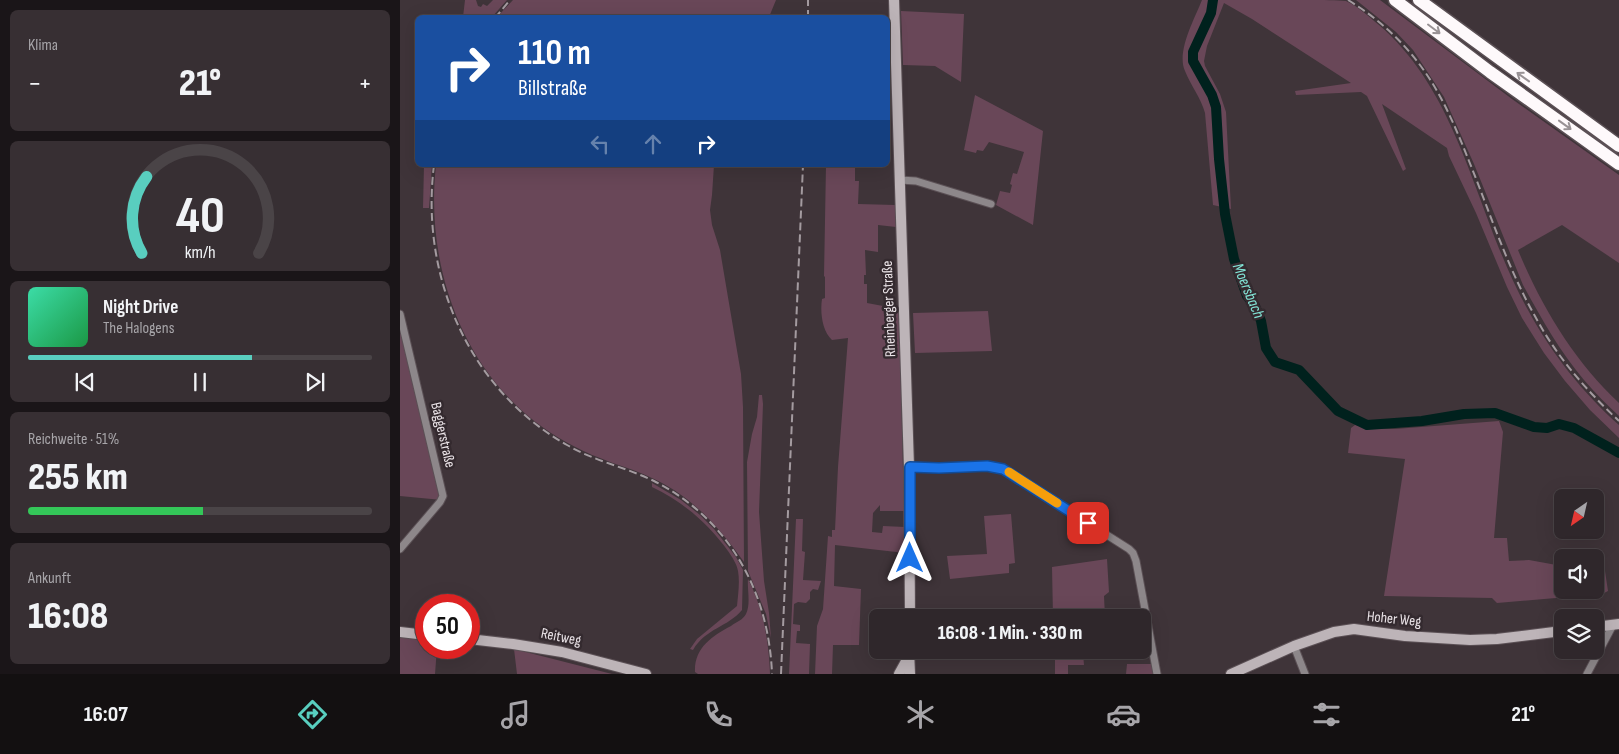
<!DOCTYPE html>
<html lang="de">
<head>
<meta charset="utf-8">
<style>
  :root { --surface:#2f272b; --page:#372f33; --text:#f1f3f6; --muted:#a7a5a9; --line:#4a4447; --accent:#59cebf }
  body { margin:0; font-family:"Sofia Sans Condensed",sans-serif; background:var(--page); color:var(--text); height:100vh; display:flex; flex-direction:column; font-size:19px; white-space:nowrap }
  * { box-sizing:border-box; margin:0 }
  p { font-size:16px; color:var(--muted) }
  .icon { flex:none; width:28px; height:28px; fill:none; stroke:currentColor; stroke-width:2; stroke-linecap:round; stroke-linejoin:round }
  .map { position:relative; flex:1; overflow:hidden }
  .details { display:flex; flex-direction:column; gap:10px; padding:10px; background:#1a1518; width:400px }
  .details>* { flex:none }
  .guide { position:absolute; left:15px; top:15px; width:475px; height:152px; border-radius:8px; box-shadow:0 5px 20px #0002,0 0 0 1px var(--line); background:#1a4fa0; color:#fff; overflow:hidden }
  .needle { width:32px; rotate:214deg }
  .controls { position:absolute; left:1154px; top:489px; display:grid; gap:10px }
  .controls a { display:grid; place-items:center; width:50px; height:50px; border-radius:8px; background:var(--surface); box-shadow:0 5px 20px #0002,0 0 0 1px var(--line); font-size:25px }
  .speed { position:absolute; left:15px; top:594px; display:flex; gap:10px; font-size:25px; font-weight:700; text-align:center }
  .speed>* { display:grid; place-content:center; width:65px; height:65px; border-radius:50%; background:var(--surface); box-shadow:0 5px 20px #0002,0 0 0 1px var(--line); line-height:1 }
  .speed .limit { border:8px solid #d22; background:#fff; color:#111 }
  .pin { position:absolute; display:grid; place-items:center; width:42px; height:42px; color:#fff; margin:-21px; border-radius:10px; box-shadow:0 2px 8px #0006 }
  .me { position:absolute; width:55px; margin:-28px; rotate:0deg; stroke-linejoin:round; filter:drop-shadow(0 0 4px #0008) }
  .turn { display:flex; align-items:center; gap:18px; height:105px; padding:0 20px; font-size:22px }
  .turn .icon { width:65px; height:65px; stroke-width:2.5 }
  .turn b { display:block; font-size:35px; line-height:42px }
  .lanes { display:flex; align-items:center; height:48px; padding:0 20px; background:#0003; justify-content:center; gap:25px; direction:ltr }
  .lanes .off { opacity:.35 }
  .big { font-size:38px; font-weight:800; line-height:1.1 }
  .details .tile { flex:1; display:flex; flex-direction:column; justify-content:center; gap:8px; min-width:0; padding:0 18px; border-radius:8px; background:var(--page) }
  .details .dial { align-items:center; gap:0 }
  .dial svg { height:130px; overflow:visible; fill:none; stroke:var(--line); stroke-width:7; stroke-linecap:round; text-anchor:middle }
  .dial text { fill:var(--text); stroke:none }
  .song { display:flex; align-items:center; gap:15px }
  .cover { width:60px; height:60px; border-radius:8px; background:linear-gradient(135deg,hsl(160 70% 55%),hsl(140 70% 35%)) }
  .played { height:5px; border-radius:2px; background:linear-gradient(90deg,var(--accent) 65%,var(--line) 65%) }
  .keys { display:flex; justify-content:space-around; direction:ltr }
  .heat { display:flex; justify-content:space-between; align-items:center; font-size:28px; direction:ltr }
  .charge { height:8px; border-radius:4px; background:linear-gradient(90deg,#34c759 51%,var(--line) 0) }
  .trip { position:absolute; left:469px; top:609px; width:282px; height:50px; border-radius:8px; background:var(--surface); box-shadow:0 5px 20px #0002,0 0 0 1px var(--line); font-weight:800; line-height:50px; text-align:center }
  .tabs { display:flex; height:80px; justify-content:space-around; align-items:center; background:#131011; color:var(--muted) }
  .tabs .icon { width:35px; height:35px }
  .tabs .selected { color:var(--accent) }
  .tabs b { font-size:22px; color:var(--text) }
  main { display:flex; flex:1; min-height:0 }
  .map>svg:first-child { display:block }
</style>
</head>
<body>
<main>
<section class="details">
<div class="tile"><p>Klima</p>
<div class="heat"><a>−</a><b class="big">21°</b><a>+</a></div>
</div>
<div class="tile dial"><svg viewBox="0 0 100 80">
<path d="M14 69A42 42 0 1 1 86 69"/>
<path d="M14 69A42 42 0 0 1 17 22" stroke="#59cebf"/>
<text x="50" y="56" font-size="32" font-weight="700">40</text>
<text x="50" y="72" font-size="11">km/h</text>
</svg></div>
<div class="tile">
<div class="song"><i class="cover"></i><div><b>Night Drive</b><p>The Halogens</p></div></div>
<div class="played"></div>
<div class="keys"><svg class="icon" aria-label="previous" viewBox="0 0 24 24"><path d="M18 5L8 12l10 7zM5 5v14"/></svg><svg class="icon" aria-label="pause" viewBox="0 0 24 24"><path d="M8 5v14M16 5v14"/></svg><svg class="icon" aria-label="next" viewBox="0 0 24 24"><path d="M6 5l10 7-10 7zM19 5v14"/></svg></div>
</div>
<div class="tile"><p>Reichweite · 51%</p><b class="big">255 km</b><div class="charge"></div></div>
<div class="tile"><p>Ankunft</p><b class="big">16:08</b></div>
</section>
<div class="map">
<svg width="1219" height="674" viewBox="0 0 1219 674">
  <rect width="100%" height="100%" fill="#3f3439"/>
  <!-- green -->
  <path fill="#694758" d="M65,0h11l2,6 3,1 2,-3 4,2 6,-6h14l-15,17h-29z
    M113,0h263l-7,17h-272z
    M802,0c37,0 73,0 110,0 9,0 26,0 34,1 12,5 23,16 33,24 84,72 97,193 149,285 23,43 55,83 91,115v13l-29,-28 -25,-29 -21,-28 -22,-35 -15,-31 -31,-74 -27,-57 -2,-8 -65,-44 24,65 -3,2 -36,-75 -6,-4 -65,3 -1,-4 56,-8 -99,-64 -28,-16 -17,43 -3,15 1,5 15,28 6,18 5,97 -18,-4 -8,-92c-4,-15 -14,-27 -20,-42 -9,-19 10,-53 17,-71z
    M956,0h24l132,99 107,76v88l-57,-38 -44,25c23,56 56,111 101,153v13c-12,-11 -24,-23 -35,-36 -24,-28 -43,-62 -61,-95l-49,-121 -30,-67 -31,-47 -17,-18z
    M501,11l63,3 -3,68 -26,-16 -32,-1z
    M575,95l68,36 -10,94 -37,-20 4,-14 10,2 2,-8 -2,-1 3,-11 4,1 7,-22 -35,-10 -6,9 -6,-1 -1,3 -12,-3z
    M24,165h8l-3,43h-6z
    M36,165h278l-2,30 -2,15 2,15 8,25 21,124 2,33 1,155c-29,-40 -55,-69 -101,-88 -14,-6 -29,-10 -43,-16 -11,-4 -23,-10 -34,-16 -98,-54 -142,-169 -130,-277z
    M426,165h29v16h4l-1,23 37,1 1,22 -18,-2v27l-13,-2 1,25h-2v9h3v19l32,6 5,202h-24v-6l-7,8 -1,19 10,1 1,-7 22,1v26l-70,-8 -1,41 27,3 -2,56h-26l-1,29h-17l2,-48 6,-17 5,-73 4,1v-7h3l3,-63 10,-129 -16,2c-10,-9 -12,-28 -10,-41l3,-1v-21l-1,-1z
    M588,311l4,40 -77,2 -2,-40z
    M0,326l42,174 -42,-4z
    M359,395h3l1,9 -4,108 5,69 5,32 2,25 -5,-24 -18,-43 -1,-109 5,-28 5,-17z
    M1099,421l4,11 -9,106h13l2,23 20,-1 33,6v24h33v-16h3l7,-3 3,20 -6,3 -105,9 -5,-5 -108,-2 21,-137 -57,-6 3,-25 4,-3 18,4h22z
    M252,483l29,17 19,15 14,14 22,28 7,13 -1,40c-14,17 -36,18 -49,40l-3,-1 7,-10 40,-33c1,-11 3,-24 1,-35 -1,-7 -6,-14 -10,-20 -20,-28 -45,-49 -76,-64z
    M611,514l4,49 -6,1v9l-59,6 -3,-23 40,-2 -3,-38z
    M396,519h7l-1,32 3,1 -2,28 18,1 -3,9 -5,-1 -3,3v7l-4,4 -8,-1 -4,2 -1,20 7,1v6h-3l-1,12 14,1 -1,30h-20z
    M707,559l2,33 -5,4 1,21h-52l-1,-50z
    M348,579c15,29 21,62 22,95h-72l-3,-2c-1,-24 17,-36 36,-46 5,-4 12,-6 15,-12 5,-10 1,-25 2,-35z
    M0,632l26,3v13h11l-2,26h-35z
    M114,649l98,25h-95z
    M655,650h39v2l-11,1 1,12h-16v9h-13z
    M727,664h26l1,10h-28z"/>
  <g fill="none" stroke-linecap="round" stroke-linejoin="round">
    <!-- river -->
    <path stroke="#00211d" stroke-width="10" d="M813,0l-2,13 -18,39v9l19,34 4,12 3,52 6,55 9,45 13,37 8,10 6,15 5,27 9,14 24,8 39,41 29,14 55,-4 42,-7 31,-1 39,14 13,1 12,-4 15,4 45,25"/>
    <defs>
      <path id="minor" d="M500,180l16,1 75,23
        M0,314l43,182 -3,6 -40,47
        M509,467l30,1 48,-2 16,3 126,80 4,4 3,8 21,113
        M894,646l11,28
        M1187,674l26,-49"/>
      <path id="secondary" d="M494,0l15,467 1,151
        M1195,627l24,-3
        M0,632l26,3
        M69,639l44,5 49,8 84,22
        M509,650l1,24
        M499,674l10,-18
        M831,674l63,-28 40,-14 20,-3 51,7 65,4 27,-1 65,-8"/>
      <path id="motorway" d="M995,0l95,72 129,92
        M1019,0l200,146"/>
    </defs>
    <!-- minor casing -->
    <use href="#minor" stroke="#5b5055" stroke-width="9"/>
    <!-- secondary casing -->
    <use href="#secondary" stroke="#5b5055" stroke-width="12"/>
    <!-- motorway casing -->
    <use href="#motorway" stroke="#5b5055" stroke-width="15"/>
    <!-- minor -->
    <use href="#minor" stroke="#8d878a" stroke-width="7"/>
    <!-- secondary -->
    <use href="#secondary" stroke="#bdb4b8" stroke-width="10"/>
    <!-- motorway -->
    <use href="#motorway" stroke="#fef9fb" stroke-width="12"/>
    <!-- rail -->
    <path stroke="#a49ba0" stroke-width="2" stroke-dasharray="8 4" stroke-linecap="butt" d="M948,0c31,19 57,43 77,72 19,27 32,59 44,89 21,52 39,108 67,157 21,39 51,73 83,103
      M95,18l15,-18
      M408,18v-18
      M34,165c-14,110 34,224 133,280 27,16 58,22 87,36 75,38 115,111 118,193
      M381,674l22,-509"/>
  </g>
  <!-- one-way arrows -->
  <defs><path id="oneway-shaft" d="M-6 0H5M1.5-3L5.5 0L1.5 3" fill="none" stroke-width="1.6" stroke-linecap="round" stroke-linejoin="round" transform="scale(1.25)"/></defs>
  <g stroke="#999295">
    <use href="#oneway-shaft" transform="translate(1034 29) rotate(37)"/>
    <use href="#oneway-shaft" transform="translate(1123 77) rotate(-144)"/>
    <use href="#oneway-shaft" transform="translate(1165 125) rotate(36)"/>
  </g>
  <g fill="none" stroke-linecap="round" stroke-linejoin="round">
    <defs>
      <path id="route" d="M510,558v-91l29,1 48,-2 16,3 85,54"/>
    </defs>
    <!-- route casing -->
    <use href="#route" stroke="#114b97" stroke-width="12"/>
    <!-- route -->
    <use href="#route" stroke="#1a73e8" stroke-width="9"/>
    <!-- slow -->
    <path stroke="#f59e0b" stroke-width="9" d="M609,472l48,31"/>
  </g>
  <g text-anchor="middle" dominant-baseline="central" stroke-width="5" stroke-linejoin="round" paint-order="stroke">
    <!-- street labels -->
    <g font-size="15" fill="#ebe4e8" stroke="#342a2f">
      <text transform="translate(489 309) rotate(-92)">Rheinberger Straße</text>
      <text transform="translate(43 435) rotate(77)">Baggerstraße</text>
      <text transform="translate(994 619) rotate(6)">Hoher Weg</text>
      <text transform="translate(161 637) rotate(11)">Reitweg</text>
    </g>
    <!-- water labels -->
    <g font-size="16" font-style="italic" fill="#83e5d7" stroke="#342a2f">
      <text transform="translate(848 291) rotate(67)">Moersbach</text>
    </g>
  </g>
</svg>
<div class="controls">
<a><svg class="needle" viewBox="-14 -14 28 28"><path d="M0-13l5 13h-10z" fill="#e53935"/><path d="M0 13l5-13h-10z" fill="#a7a5a9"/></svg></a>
<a><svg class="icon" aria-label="sound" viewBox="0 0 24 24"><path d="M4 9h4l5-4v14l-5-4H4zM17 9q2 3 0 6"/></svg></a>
<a><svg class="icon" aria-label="layers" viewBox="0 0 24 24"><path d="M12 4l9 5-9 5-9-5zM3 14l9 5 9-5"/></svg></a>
</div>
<div class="speed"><div class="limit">50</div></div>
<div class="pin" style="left:688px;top:523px;background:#d93025"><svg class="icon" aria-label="arrive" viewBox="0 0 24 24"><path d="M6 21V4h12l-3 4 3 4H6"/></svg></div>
<svg class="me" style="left:510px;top:558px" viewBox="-20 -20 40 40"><path d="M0-17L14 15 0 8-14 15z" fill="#1a73e8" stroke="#fff" stroke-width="4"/></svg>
<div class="trip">16:08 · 1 Min. · 330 m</div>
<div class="guide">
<div class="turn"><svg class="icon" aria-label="right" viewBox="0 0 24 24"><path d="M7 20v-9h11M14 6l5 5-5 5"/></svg><div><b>110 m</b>Billstraße</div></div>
<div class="lanes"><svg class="icon off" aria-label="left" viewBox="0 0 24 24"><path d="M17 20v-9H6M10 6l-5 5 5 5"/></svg><svg class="icon off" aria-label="ahead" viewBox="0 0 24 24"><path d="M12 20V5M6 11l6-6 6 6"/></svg><svg class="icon" aria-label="right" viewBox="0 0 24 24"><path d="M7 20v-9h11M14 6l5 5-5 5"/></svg></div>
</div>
</div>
</main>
<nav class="tabs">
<b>16:07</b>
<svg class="icon selected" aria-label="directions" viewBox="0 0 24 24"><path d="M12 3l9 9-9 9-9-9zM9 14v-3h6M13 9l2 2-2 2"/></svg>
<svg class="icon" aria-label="music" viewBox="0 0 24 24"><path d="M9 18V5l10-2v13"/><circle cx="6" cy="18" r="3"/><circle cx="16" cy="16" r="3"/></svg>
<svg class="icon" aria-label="phone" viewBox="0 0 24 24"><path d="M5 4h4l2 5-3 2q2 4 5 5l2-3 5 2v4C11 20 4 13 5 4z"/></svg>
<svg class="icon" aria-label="climate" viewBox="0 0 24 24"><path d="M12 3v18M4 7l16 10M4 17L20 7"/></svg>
<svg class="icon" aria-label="car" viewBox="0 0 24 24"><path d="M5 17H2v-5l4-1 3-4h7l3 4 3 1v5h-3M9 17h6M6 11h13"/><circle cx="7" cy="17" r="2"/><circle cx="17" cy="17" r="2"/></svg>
<svg class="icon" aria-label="filters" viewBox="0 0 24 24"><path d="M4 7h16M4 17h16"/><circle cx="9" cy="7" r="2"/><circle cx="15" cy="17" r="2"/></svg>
<b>21°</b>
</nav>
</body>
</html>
